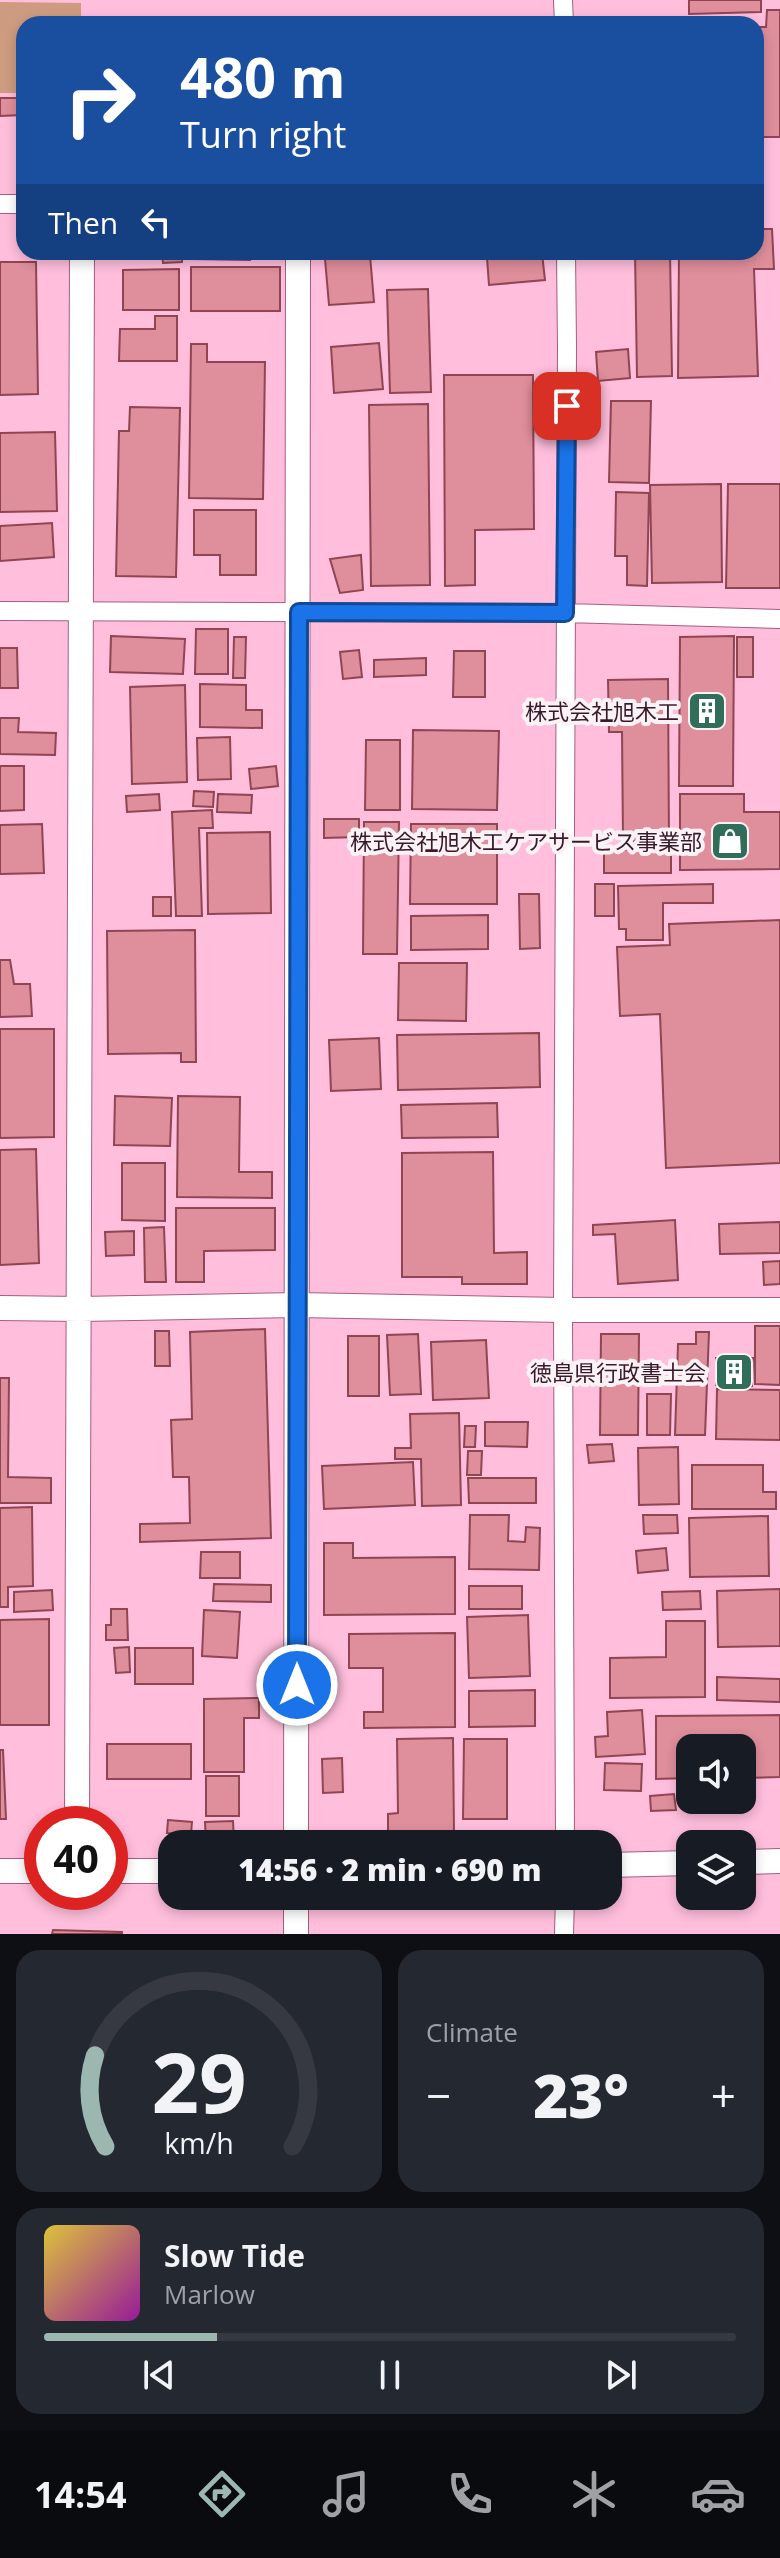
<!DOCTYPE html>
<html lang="en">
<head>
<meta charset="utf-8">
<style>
  :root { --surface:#171b24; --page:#242831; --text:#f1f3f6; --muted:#9ea1a6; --line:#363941; --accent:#9bb7b0 }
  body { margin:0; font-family:"Open Sans","Noto Sans JP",sans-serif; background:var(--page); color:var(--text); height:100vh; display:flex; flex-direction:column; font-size:30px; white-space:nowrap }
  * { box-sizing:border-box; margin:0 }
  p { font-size:26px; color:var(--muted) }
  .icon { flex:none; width:44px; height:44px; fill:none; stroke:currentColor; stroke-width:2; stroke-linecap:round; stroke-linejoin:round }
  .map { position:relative; height:1934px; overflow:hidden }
  .side { display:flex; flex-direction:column; gap:16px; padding:16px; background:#0d0f14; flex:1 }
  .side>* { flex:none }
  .guide { position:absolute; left:16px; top:16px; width:748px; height:244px; border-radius:24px; box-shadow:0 4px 12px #0003; background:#1a4fa0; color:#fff; overflow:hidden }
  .buttons { position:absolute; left:676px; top:1734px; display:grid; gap:16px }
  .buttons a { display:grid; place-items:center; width:80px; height:80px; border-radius:16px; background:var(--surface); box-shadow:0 4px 12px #0003; font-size:40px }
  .speed { position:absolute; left:24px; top:1806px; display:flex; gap:16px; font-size:40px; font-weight:700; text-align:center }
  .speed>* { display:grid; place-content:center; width:104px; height:104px; border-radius:50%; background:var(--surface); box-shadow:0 4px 12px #0003; line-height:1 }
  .speed .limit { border:12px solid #d22; background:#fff; color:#111 }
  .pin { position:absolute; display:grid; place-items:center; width:68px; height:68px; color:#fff; margin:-34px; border-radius:16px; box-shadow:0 4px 12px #0006 }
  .me { position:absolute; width:88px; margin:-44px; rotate:0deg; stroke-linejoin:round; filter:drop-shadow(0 0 6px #0008) }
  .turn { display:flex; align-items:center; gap:28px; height:168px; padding:0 32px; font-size:36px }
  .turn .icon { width:104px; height:104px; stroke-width:2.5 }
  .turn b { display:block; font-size:56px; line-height:68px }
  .then { display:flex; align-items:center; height:76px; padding:0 32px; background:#0003; gap:16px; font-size:30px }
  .big { font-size:60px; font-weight:800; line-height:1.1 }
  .side .card { flex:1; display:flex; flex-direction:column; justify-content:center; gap:12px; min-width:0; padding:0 28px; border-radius:24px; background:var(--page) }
  .side .dial { align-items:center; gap:0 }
  .dial svg { height:208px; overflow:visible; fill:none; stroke:var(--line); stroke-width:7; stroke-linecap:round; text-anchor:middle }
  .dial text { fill:var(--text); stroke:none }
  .song { display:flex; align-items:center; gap:24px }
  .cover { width:96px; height:96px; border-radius:12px; background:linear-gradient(135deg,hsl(50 70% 55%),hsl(300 70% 35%)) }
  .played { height:8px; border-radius:4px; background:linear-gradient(90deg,var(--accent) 25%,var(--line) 25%) }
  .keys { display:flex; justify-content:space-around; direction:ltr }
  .heat { display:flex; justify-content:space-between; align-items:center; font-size:44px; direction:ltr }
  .side .tiles { flex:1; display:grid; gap:16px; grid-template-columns:1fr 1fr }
  .card:last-child { grid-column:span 2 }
  .trip { position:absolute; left:158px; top:1830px; width:464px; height:80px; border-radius:24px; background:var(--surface); box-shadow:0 4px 12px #0003; font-weight:800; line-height:80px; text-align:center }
  .tab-bar { display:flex; height:128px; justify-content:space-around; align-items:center; background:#090b0e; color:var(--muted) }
  .tab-bar .icon { width:56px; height:56px }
  .tab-bar .on { color:var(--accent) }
  .tab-bar b { font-size:36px; color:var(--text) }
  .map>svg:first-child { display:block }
</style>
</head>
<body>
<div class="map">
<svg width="780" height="1934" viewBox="0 0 780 1934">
  <rect width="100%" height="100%" fill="#ffbedc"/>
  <!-- green -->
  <path fill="#cd9b80" d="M0,2l81,1v21h-57v69h-24z"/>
  <!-- building -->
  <path fill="#df8e9b" stroke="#904553" stroke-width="2" d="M689,0h72v12l-72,2z
    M767,10h13v127h-24v-110h10z
    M0,98h22v17l-22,1z
    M756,229h16l2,40h-20l4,107 -80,2 1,-126h77z
    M162,252h20v10l-19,1z
    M192,252h59l-1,8 -59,-1z
    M635,252h35l2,124 -35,1z
    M542,253l3,27 -56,5 -2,-27z
    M370,255l4,47 -45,3 -4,-46z
    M0,262h36l2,132 -38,1z
    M191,267h89v44h-89z
    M179,269v41h-56v-40z
    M428,289l3,103 -41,1 -3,-103z
    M155,316h22v45h-58l1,-32h35z
    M379,343l4,46 -49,4 -3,-46z
    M191,344h16v18h58l-2,137 -74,-1z
    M628,349l2,29 -32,3 -2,-29z
    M444,375h89l1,154 -59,1v55l-30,1z
    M611,401h40l-2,82 -40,-1z
    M428,404l2,181 -59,1 -2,-181z
    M130,407l50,1 -4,169 -60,-1 3,-145h10z
    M55,432l2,79 -57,1v-79z
    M721,484l1,98 -70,1 -2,-98z
    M728,484h52v104h-54z
    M616,492l33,1 -2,93 -20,-1v-29h-12z
    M194,510h62v65h-36v-20h-26z
    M52,523l2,34 -54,4v-35z
    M361,555l2,35 -23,3 -10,-34z
    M196,629h32v45h-33z
    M111,636l74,3 -2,35 -73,-2z
    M734,636l-1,150h-54l1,-149z
    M234,637h12l-1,41h-12z
    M737,637h16v40h-16z
    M0,648h17l1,40h-18z
    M359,650l3,27 -19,2 -3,-27z
    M454,651h31v46h-32z
    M426,658v17l-52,2v-17z
    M668,679l1,162h-46l-1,-109h-13l-1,-52z
    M200,684l46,1v25h16v18l-62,-1z
    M185,685l2,97 -55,2 -2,-97z
    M0,718h19l-1,14 38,1 -1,22 -55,-1z
    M413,730l86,1 -2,79 -85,-1z
    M230,737l1,42 -33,1 -1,-42z
    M366,740h34v70h-35z
    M0,766h24v44l-24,1z
    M276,766l2,20 -27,3 -2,-20z
    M194,791l20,1 -1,15 -20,-1z
    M159,794l1,16 -33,2 -1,-16z
    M218,794l34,1 -1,18 -34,-1z
    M680,794h64v18h36v57l-100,1z
    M212,810l1,18h-14l3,88h-26l-4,-104z
    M324,819h35v18l-35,1z
    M364,822h35l-2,132h-34z
    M42,824l2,49 -44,1v-49z
    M411,824h86v80h-87z
    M270,832l1,81 -63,1 -1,-81z
    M671,849v24h-67v-23z
    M595,884h19v32h-19z
    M713,884v19h-50v37h-37v-11h-7l-1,-43z
    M519,894h20l1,54 -20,1z
    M153,897h18v19h-18z
    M488,915v34l-77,1v-34z
    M780,920v243l-114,5 -6,-154 -40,2 -3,-69 53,-2 -1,-21z
    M195,930l1,132h-15v-9l-73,1 -1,-123z
    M0,960h10l4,24h16l2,32 -32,1z
    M399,963h68l-1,58 -68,-1z
    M0,1029h54v108l-54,1z
    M539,1033l1,54 -142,3 -1,-55z
    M379,1038l2,51 -50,2 -2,-51z
    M115,1096l57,2 -2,48 -56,-1z
    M178,1096l62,1 -1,75h33v26l-95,-1z
    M497,1103l1,34 -96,1 -1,-33z
    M36,1149l3,114 -39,2v-115z
    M493,1152l1,101 33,-1v32h-65v-7h-60v-124z
    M122,1163h43v58l-43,-1z
    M176,1208h99v42l-71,1v31h-28z
    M675,1220l3,60 -60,4 -3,-50 -22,1v-10z
    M780,1222v31l-60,1 -1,-30z
    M164,1227l2,55h-21l-1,-54z
    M134,1231v24l-28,1 -1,-24z
    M780,1261v23l-16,1 -1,-23z
    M755,1326h25v59l-25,-1z
    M265,1329l6,209 -131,4v-18l50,-1 -1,-46h-16l-2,-57 21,-1 -2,-87z
    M155,1331h14l1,35h-15z
    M696,1332h13l-4,103h-30l3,-91h18z
    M418,1334l3,60 -31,1 -3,-60z
    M601,1334h38l-1,101h-38z
    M348,1336h31v60h-31z
    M486,1340l3,58 -56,2 -2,-58z
    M716,1358h37l-1,28 -36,-1z
    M0,1378h9l-1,99 43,1v25h-51z
    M717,1389l63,1v50l-64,-1z
    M647,1394h24l-1,41h-23z
    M459,1413l2,92 -39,1 -1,-47h-26v-11h16l-1,-34z
    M485,1422h43l-1,25 -42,-1z
    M465,1426h11l-1,21h-11z
    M612,1444l2,17 -25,2 -2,-18z
    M678,1447l1,57 -40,1 -1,-57z
    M468,1451h14l-1,24h-14z
    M413,1462l2,43 -91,4 -2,-43z
    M692,1465h71v27h13v17h-84z
    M468,1478h68v25h-67z
    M32,1507l1,79 -25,1v20h-8v-99z
    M470,1515h39l-1,26 17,1 1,-15 14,1 -1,42 -70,-1z
    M643,1515h34l1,18 -34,1z
    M768,1516l1,60 -79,1 -1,-59z
    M324,1543h29v15l102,-1v57l-131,1z
    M666,1548l2,22 -30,3 -2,-22z
    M201,1552h39v26h-40z
    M214,1584l57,1v17l-58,-1z
    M469,1586h53v23h-53z
    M780,1589v57l-62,1 -1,-56z
    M52,1590l1,20 -39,2v-20z
    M700,1591l1,18 -38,1 -1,-18z
    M111,1609h16l1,31h-22v-15h5z
    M204,1610l36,2 -3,46 -35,-2z
    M528,1615l2,61 -61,2 -2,-61z
    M49,1619v106h-49v-105z
    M666,1621h39v76l-95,1v-40l56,-1z
    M455,1633v94l-91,1v-16h19v-44h-34v-34z
    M129,1647l1,25 -14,1 -2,-25z
    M135,1648h58v36h-58z
    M717,1677l63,2v23l-63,-2z
    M535,1690v36l-66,1v-36z
    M259,1698v20h-15v54h-40v-73z
    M642,1710l3,44 -49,3 -1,-20 13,-1 -1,-24z
    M780,1715v62l-38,1v-30h-52v30l-34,1v-63z
    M453,1738l1,94 -66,1v-19l10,-1 -1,-74z
    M464,1739h43v80h-44z
    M107,1744h84v35h-84z
    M0,1750h3l3,69h-6z
    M342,1758l1,34 -20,1 -1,-34z
    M605,1763l37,1 -1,27 -37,-1z
    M206,1776h33v40h-33z
    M674,1794l2,16 -25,1 -1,-15z
    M168,1820l24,2 -1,12 -24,-1z
    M233,1821l1,21 -28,1 -1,-21z
    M53,1930l69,2v2h-70z"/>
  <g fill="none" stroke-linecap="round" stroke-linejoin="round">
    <defs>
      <path id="street" d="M563,0l1,24
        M0,204h24
        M0,611l565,2 215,6
        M565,1844l-2,-534 4,-963 -1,-95
        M564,1934l1,-38"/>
      <path id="secondary" d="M0,1308l80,1 218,-4 265,5h217
        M77,1824l5,-1572
        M296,1844l2,-1592
        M742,1862l38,-1
        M608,1865l82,-2
        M0,1871h42
        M110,1871h62
        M296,1934v-38"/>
    </defs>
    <!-- street casing -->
    <use href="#street" stroke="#a55d81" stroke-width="20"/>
    <!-- secondary casing -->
    <use href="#secondary" stroke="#a55d81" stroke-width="26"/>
    <!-- street -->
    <use href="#street" stroke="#fff" stroke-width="18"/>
    <!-- secondary -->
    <use href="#secondary" stroke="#fff" stroke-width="24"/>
  </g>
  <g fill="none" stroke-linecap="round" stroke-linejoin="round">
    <defs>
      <path id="route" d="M297,1685l2,-1073 266,1 2,-207"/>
    </defs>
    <!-- route casing -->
    <use href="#route" stroke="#114b97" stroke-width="20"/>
    <!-- route -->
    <use href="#route" stroke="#1a73e8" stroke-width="14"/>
  </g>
  <!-- icons -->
  <defs>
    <symbol id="building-square" viewBox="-11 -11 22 22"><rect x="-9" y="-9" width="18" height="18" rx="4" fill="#316e5a" stroke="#fbf2f6"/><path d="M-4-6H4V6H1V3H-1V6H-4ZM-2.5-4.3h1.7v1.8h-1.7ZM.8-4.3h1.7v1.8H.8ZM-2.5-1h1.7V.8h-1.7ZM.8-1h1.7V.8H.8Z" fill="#fff"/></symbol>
    <symbol id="shop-square" viewBox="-11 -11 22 22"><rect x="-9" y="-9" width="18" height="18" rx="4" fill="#316e5a" stroke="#fbf2f6"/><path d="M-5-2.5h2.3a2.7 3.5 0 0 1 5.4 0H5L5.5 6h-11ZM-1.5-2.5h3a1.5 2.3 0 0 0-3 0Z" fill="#fff"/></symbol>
  </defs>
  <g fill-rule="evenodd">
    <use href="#building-square" x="685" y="689" width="44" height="44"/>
    <use href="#shop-square" x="708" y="819" width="44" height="44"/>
    <use href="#building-square" x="712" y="1350" width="44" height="44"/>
  </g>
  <g text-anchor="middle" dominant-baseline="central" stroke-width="8" stroke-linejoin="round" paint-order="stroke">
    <!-- poi labels -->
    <g font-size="22" fill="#371928" stroke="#fbf2f6" text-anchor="end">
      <text x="679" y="711">株式会社旭木工</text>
      <text x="702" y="841">株式会社旭木工ケアサービス事業部</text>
      <text x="706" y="1372">徳島県行政書士会</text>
    </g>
  </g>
</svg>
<div class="buttons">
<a><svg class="icon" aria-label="sound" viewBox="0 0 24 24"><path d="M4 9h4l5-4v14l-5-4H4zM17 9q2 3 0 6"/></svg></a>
<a><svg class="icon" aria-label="layers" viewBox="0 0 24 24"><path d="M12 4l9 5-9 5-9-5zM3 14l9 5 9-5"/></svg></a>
</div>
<div class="speed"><div class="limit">40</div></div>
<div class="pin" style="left:567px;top:406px;background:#d93025"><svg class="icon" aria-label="arrive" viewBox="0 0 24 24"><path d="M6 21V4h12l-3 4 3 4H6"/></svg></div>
<svg class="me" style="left:297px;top:1685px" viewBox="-20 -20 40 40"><circle r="17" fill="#1a73e8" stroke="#fff" stroke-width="3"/><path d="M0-11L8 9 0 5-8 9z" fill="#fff"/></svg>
<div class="trip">14:56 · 2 min · 690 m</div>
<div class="guide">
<div class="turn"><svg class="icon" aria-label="right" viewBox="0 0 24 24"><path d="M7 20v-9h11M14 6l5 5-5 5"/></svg><div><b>480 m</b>Turn right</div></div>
<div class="then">Then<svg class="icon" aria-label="left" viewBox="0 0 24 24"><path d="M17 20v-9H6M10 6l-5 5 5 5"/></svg></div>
</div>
</div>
<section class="side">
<div class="tiles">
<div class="card dial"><svg viewBox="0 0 100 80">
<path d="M14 69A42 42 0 1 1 86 69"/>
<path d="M14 69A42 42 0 0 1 10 34" stroke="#9bb7b0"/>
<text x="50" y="56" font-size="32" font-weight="700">29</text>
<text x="50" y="72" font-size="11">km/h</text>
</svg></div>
<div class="card"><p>Climate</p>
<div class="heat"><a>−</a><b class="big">23°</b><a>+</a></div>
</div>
<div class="card">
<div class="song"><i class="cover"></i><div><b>Slow Tide</b><p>Marlow</p></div></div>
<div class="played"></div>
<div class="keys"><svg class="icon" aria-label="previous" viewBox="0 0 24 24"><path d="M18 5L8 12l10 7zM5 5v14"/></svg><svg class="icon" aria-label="pause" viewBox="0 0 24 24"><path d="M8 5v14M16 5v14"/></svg><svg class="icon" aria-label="next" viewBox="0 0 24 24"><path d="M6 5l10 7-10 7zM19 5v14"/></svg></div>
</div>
</div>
</section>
<nav class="tab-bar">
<b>14:54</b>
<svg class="icon on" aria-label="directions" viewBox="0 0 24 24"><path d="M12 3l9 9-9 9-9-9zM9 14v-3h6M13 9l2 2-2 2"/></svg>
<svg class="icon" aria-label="music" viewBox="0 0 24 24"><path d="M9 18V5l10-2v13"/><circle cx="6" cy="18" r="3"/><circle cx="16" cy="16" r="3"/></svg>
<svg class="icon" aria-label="phone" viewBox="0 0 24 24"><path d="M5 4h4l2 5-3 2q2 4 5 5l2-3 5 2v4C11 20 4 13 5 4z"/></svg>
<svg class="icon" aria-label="climate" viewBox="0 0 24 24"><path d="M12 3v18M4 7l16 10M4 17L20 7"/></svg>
<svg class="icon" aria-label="car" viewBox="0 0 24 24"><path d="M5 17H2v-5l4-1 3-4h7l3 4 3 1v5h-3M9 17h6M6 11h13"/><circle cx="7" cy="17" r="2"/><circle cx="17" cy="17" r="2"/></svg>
</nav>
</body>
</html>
